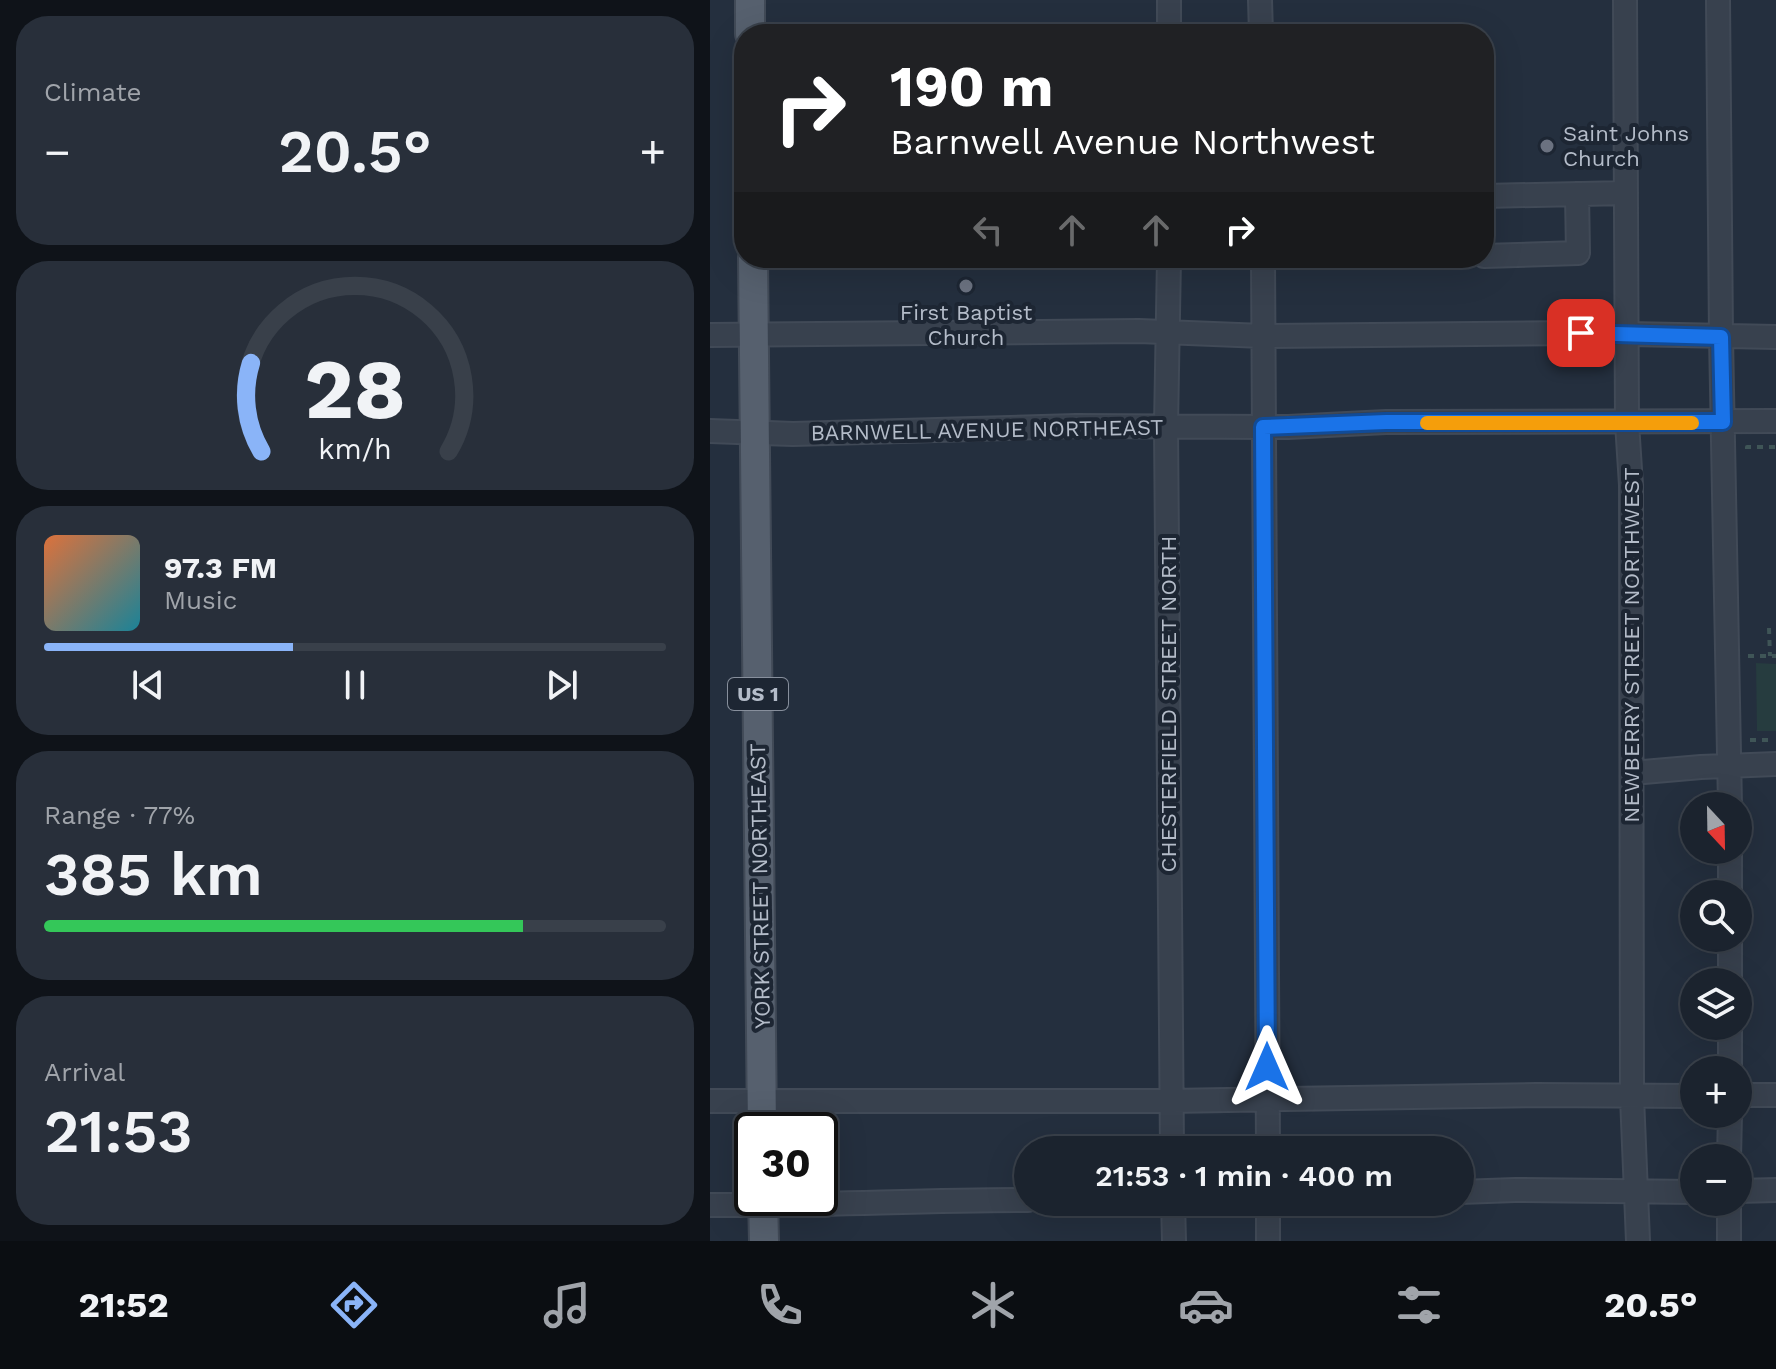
<!DOCTYPE html>
<html lang="en">
<head>
<meta charset="utf-8">
<style>
  :root { --surface:#1b232e; --page:#282f3a; --text:#f1f3f6; --muted:#a0a4aa; --line:#39404a; --accent:#8ab4f8 }
  body { margin:0; font-family:"Work Sans",sans-serif; background:var(--page); color:var(--text); height:100vh; display:flex; flex-direction:column; font-size:30px; white-space:nowrap }
  * { box-sizing:border-box; margin:0 }
  p { font-size:26px; color:var(--muted) }
  .icon { flex:none; width:44px; height:44px; fill:none; stroke:currentColor; stroke-width:2; stroke-linecap:round; stroke-linejoin:round }
  .map { position:relative; flex:1; overflow:hidden }
  .drawer { display:flex; flex-direction:column; gap:16px; padding:16px; background:#0f1319; width:710px }
  .drawer>* { flex:none }
  .top-card { position:absolute; left:24px; top:24px; width:760px; height:244px; border-radius:32px; box-shadow:0 8px 32px #0002,0 0 0 2px var(--line); background:#202124; color:#fff; overflow:hidden }
  .needle { width:52px; rotate:158deg }
  .buttons { position:absolute; left:970px; top:792px; display:grid; gap:16px }
  .buttons a { display:grid; place-items:center; width:72px; height:72px; border-radius:50%; background:var(--surface); box-shadow:0 8px 32px #0002,0 0 0 2px var(--line); font-size:40px }
  .speed { position:absolute; left:24px; top:1112px; display:flex; gap:16px; font-size:40px; font-weight:700; text-align:center }
  .speed>* { display:grid; place-content:center; width:104px; height:104px; border-radius:50%; background:var(--surface); box-shadow:0 8px 32px #0002,0 0 0 2px var(--line); line-height:1 }
  .speed .limit { border:4px solid #111; border-radius:12px; background:#fff; color:#111 }
  .pin { position:absolute; display:grid; place-items:center; width:68px; height:68px; color:#fff; margin:-34px; border-radius:16px; box-shadow:0 4px 12px #0006 }
  .me { position:absolute; width:88px; margin:-44px; rotate:0deg; stroke-linejoin:round; filter:drop-shadow(0 0 6px #0008) }
  .turn { display:flex; align-items:center; gap:28px; height:168px; padding:0 24px; font-size:36px }
  .turn .icon { width:104px; height:104px; stroke-width:2.5 }
  .turn b { display:block; font-size:56px; line-height:68px }
  .lanes { display:flex; align-items:center; height:76px; padding:0 24px; background:#0003; justify-content:center; gap:40px; direction:ltr }
  .lanes .off { opacity:.35 }
  .big { font-size:60px; font-weight:600; line-height:1.1 }
  .drawer .tile { flex:1; display:flex; flex-direction:column; justify-content:center; gap:12px; min-width:0; padding:0 28px; border-radius:32px; background:var(--page) }
  .drawer .dial { align-items:center; gap:0 }
  .dial svg { height:208px; overflow:visible; fill:none; stroke:var(--line); stroke-width:7; stroke-linecap:round; text-anchor:middle }
  .dial text { fill:var(--text); stroke:none }
  .song { display:flex; align-items:center; gap:24px }
  .cover { width:96px; height:96px; border-radius:12px; background:linear-gradient(135deg,hsl(20 70% 55%),hsl(190 70% 35%)) }
  .played { height:8px; border-radius:4px; background:linear-gradient(90deg,var(--accent) 40%,var(--line) 40%) }
  .keys { display:flex; justify-content:space-around; direction:ltr }
  .heat { display:flex; justify-content:space-between; align-items:center; font-size:44px; direction:ltr }
  .charge { height:12px; border-radius:6px; background:linear-gradient(90deg,#34c759 77%,var(--line) 0) }
  .trip { position:absolute; left:304px; top:1136px; width:460px; height:80px; border-radius:40px; background:var(--surface); box-shadow:0 8px 32px #0002,0 0 0 2px var(--line); font-weight:600; line-height:80px; text-align:center }
  .dock { display:flex; height:128px; justify-content:space-around; align-items:center; background:#0b0e12; color:var(--muted) }
  .dock .icon { width:56px; height:56px }
  .dock .on { color:var(--accent) }
  .dock b { font-size:36px; color:var(--text) }
  main { display:flex; flex:1; min-height:0 }
  .map>svg:first-child { display:block }
</style>
</head>
<body>
<main>
<section class="drawer">
<div class="tile"><p>Climate</p>
<div class="heat"><a>−</a><b class="big">20.5°</b><a>+</a></div>
</div>
<div class="tile dial"><svg viewBox="0 0 100 80">
<path d="M14 69A42 42 0 1 1 86 69"/>
<path d="M14 69A42 42 0 0 1 10 35" stroke="#8ab4f8"/>
<text x="50" y="56" font-size="32" font-weight="700">28</text>
<text x="50" y="72" font-size="11">km/h</text>
</svg></div>
<div class="tile">
<div class="song"><i class="cover"></i><div><b>97.3 FM</b><p>Music</p></div></div>
<div class="played"></div>
<div class="keys"><svg class="icon" aria-label="previous" viewBox="0 0 24 24"><path d="M18 5L8 12l10 7zM5 5v14"/></svg><svg class="icon" aria-label="pause" viewBox="0 0 24 24"><path d="M8 5v14M16 5v14"/></svg><svg class="icon" aria-label="next" viewBox="0 0 24 24"><path d="M6 5l10 7-10 7zM19 5v14"/></svg></div>
</div>
<div class="tile"><p>Range · 77%</p><b class="big">385 km</b><div class="charge"></div></div>
<div class="tile"><p>Arrival</p><b class="big">21:53</b></div>
</section>
<div class="map">
<svg width="1066" height="1241" viewBox="0 0 1066 1241">
  <rect width="100%" height="100%" fill="#242f3e"/>
  <!-- green -->
  <path fill="#263c3f" d="M1046,663l20,1v67h-19z"/>
  <g fill="none" stroke-linecap="round" stroke-linejoin="round">
    <defs>
      <path id="minor" d="M459,0v34
        M550,0l1,34
        M915,0l2,423 4,62 1,612 6,144
        M1008,0l3,337 9,469
        M774,196l142,-3
        M774,256l94,-3 -1,-59
        M459,258l-3,168 6,724
        M553,258l5,892
        M0,335l429,-4 124,5 318,-3 195,4
        M0,431l83,3 283,-8 212,1 98,-5 390,-1
        M922,773l69,-6 75,-3
        M1020,850v44
        M1020,938v44
        M1020,1026v44
        M1028,1095h38
        M0,1101h460l366,-6 158,1
        M1019,1158l1,-44
        M1028,1191l38,-1
        M750,1192l55,-2 179,2
        M463,1202l1,39
        M558,1202v39
        M1019,1202v39
        M0,1205c106,1 212,-5 318,-5"/>
      <path id="major" d="M40,0v34
        M43,258l9,872
        M53,1198l1,43"/>
    </defs>
    <!-- minor casing -->
    <use href="#minor" stroke="#414a57" stroke-width="26"/>
    <!-- major casing -->
    <use href="#major" stroke="#414a57" stroke-width="32"/>
    <!-- path -->
    <path stroke="#3f5557" stroke-width="4" stroke-dasharray="6 6" stroke-linecap="butt" d="M1037,449v-2h29
      M1059,628l1,28
      M1038,656h28
      M1040,740h20"/>
    <!-- minor -->
    <use href="#minor" stroke="#38414e" stroke-width="22"/>
    <!-- major -->
    <use href="#major" stroke="#56606e" stroke-width="28"/>
  </g>
  <g fill="none" stroke-linecap="round" stroke-linejoin="round">
    <defs>
      <path id="route" d="M557,1067l-4,-640 123,-5h337l-2,-85 -140,-4"/>
    </defs>
    <!-- route casing -->
    <use href="#route" stroke="#114b97" stroke-width="20"/>
    <!-- route -->
    <use href="#route" stroke="#1a73e8" stroke-width="14"/>
    <!-- slow -->
    <path stroke="#f59e0b" stroke-width="14" d="M717,423h265"/>
  </g>
  <!-- markers -->
  <g fill="#6b7280" stroke="#1d2633" stroke-width="3">
    <circle cx="837" cy="146" r="8"/>
    <circle cx="256" cy="286" r="8"/>
  </g>
  <g text-anchor="middle" dominant-baseline="central" stroke-width="8" stroke-linejoin="round" paint-order="stroke">
    <!-- shield labels -->
    <rect fill="#1d2633" stroke="#878f9c" stroke-width="2" x="18" y="678" width="60" height="32" rx="6"/>
    <g font-size="20" font-weight="bold" fill="#b4bcc9">
      <text x="48" y="694">US 1</text>
    </g>
    <!-- poi labels -->
    <g font-size="22" fill="#b4bcc9" stroke="#1d2633" text-anchor="start">
      <text x="853" y="133">Saint Johns<tspan x="853" dy="25">Church</tspan></text>
      <text x="256" y="312" text-anchor="middle">First Baptist<tspan x="256" dy="25">Church</tspan></text>
    </g>
    <!-- street labels -->
    <g font-size="22" fill="#b4bcc9" stroke="#1d2633">
      <text transform="translate(277 430) rotate(-1)">BARNWELL AVENUE NORTHEAST</text>
      <text transform="translate(921 645) rotate(-90)">NEWBERRY STREET NORTHWEST</text>
      <text transform="translate(458 704) rotate(-90)">CHESTERFIELD STREET NORTH</text>
      <text transform="translate(50 886) rotate(-91)">YORK STREET NORTHEAST</text>
    </g>
  </g>
</svg>
<div class="buttons">
<a><svg class="needle" viewBox="-14 -14 28 28"><path d="M0-13l5 13h-10z" fill="#e53935"/><path d="M0 13l5-13h-10z" fill="#a0a4aa"/></svg></a>
<a><svg class="icon" aria-label="search" viewBox="0 0 24 24"><circle cx="10" cy="10" r="6"/><path d="M15 15l6 6"/></svg></a>
<a><svg class="icon" aria-label="layers" viewBox="0 0 24 24"><path d="M12 4l9 5-9 5-9-5zM3 14l9 5 9-5"/></svg></a>
<a>+</a>
<a>−</a>
</div>
<div class="speed"><div class="limit">30</div></div>
<div class="pin" style="left:871px;top:333px;background:#d93025"><svg class="icon" aria-label="arrive" viewBox="0 0 24 24"><path d="M6 21V4h12l-3 4 3 4H6"/></svg></div>
<svg class="me" style="left:557px;top:1067px" viewBox="-20 -20 40 40"><path d="M0-17L14 15 0 8-14 15z" fill="#1a73e8" stroke="#fff" stroke-width="4"/></svg>
<div class="trip">21:53 · 1 min · 400 m</div>
<div class="top-card">
<div class="turn"><svg class="icon" aria-label="right" viewBox="0 0 24 24"><path d="M7 20v-9h11M14 6l5 5-5 5"/></svg><div><b>190 m</b>Barnwell Avenue Northwest</div></div>
<div class="lanes"><svg class="icon off" aria-label="left" viewBox="0 0 24 24"><path d="M17 20v-9H6M10 6l-5 5 5 5"/></svg><svg class="icon off" aria-label="ahead" viewBox="0 0 24 24"><path d="M12 20V5M6 11l6-6 6 6"/></svg><svg class="icon off" aria-label="ahead" viewBox="0 0 24 24"><path d="M12 20V5M6 11l6-6 6 6"/></svg><svg class="icon" aria-label="right" viewBox="0 0 24 24"><path d="M7 20v-9h11M14 6l5 5-5 5"/></svg></div>
</div>
</div>
</main>
<nav class="dock">
<b>21:52</b>
<svg class="icon on" aria-label="directions" viewBox="0 0 24 24"><path d="M12 3l9 9-9 9-9-9zM9 14v-3h6M13 9l2 2-2 2"/></svg>
<svg class="icon" aria-label="music" viewBox="0 0 24 24"><path d="M9 18V5l10-2v13"/><circle cx="6" cy="18" r="3"/><circle cx="16" cy="16" r="3"/></svg>
<svg class="icon" aria-label="phone" viewBox="0 0 24 24"><path d="M5 4h4l2 5-3 2q2 4 5 5l2-3 5 2v4C11 20 4 13 5 4z"/></svg>
<svg class="icon" aria-label="climate" viewBox="0 0 24 24"><path d="M12 3v18M4 7l16 10M4 17L20 7"/></svg>
<svg class="icon" aria-label="car" viewBox="0 0 24 24"><path d="M5 17H2v-5l4-1 3-4h7l3 4 3 1v5h-3M9 17h6M6 11h13"/><circle cx="7" cy="17" r="2"/><circle cx="17" cy="17" r="2"/></svg>
<svg class="icon" aria-label="filters" viewBox="0 0 24 24"><path d="M4 7h16M4 17h16"/><circle cx="9" cy="7" r="2"/><circle cx="15" cy="17" r="2"/></svg>
<b>20.5°</b>
</nav>
</body>
</html>
